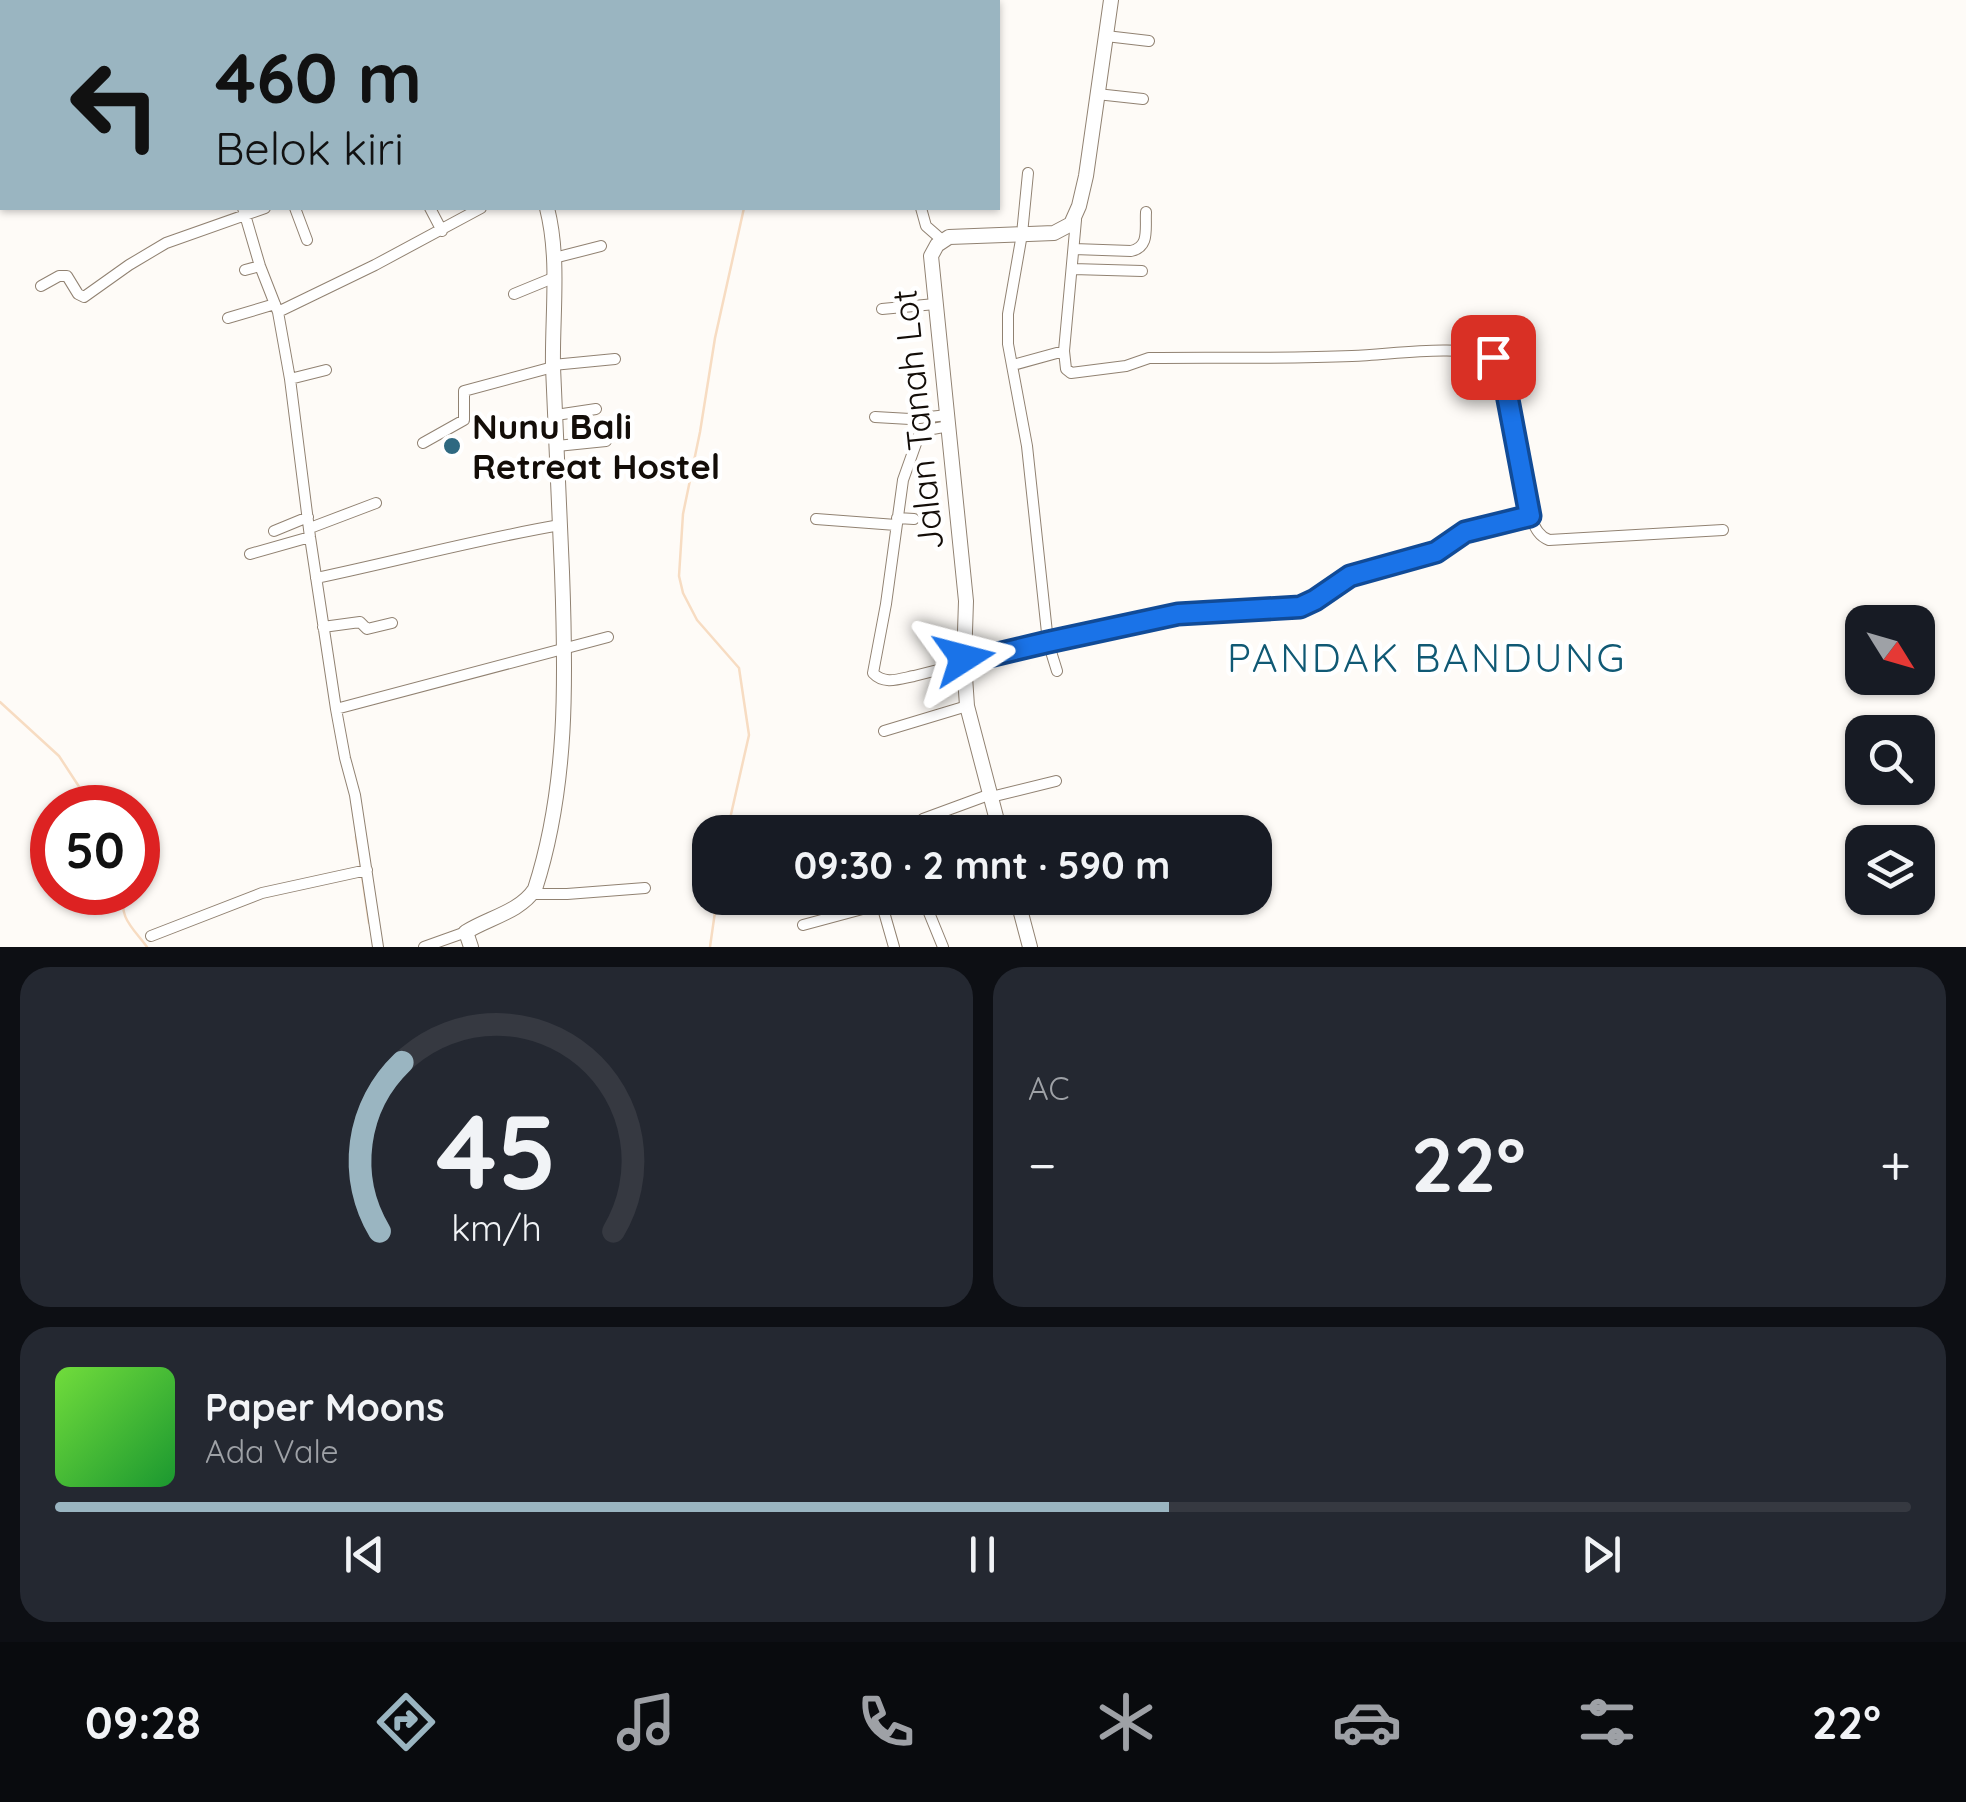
<!DOCTYPE html>
<html lang="id">
<head>
<meta charset="utf-8">
<style>
  :root { --surface:#171b24; --page:#242831; --text:#f1f3f6; --muted:#9ea1a6; --line:#363941; --accent:#9ab5c1 }
  body { margin:0; font-family:Quicksand,sans-serif; background:var(--page); color:var(--text); height:100vh; display:flex; flex-direction:column; font-size:38px; white-space:nowrap }
  * { box-sizing:border-box; margin:0 }
  p { font-size:32px; color:var(--muted) }
  .icon { flex:none; width:55px; height:55px; fill:none; stroke:currentColor; stroke-width:2; stroke-linecap:round; stroke-linejoin:round }
  .map { position:relative; height:947px; overflow:hidden }
  .sheet { display:flex; flex-direction:column; gap:20px; padding:20px; background:#0d0f14; flex:1 }
  .sheet>* { flex:none }
  .banner { position:absolute; left:0px; top:0px; width:1000px; height:210px; box-shadow:0 2px 8px #0004; background:#9ab5c1; color:#111; overflow:hidden }
  .needle { width:65px; rotate:127deg }
  .buttons { position:absolute; left:1845px; top:605px; display:grid; gap:20px }
  .buttons a { display:grid; place-items:center; width:90px; height:90px; border-radius:20px; background:var(--surface); box-shadow:0 2px 8px #0004; font-size:50px }
  .speed { position:absolute; left:30px; top:785px; display:flex; gap:20px; font-size:50px; font-weight:700; text-align:center }
  .speed>* { display:grid; place-content:center; width:130px; height:130px; border-radius:50%; background:var(--surface); box-shadow:0 2px 8px #0004; line-height:1 }
  .speed .limit { border:15px solid #d22; background:#fff; color:#111 }
  .pin { position:absolute; display:grid; place-items:center; width:85px; height:85px; color:#fff; margin:-42px; border-radius:20px; box-shadow:0 5px 15px #0006 }
  .me { position:absolute; width:110px; margin:-55px; rotate:81deg; stroke-linejoin:round; filter:drop-shadow(0 0 8px #0008) }
  .turn { display:flex; align-items:center; gap:35px; height:210px; padding:0 50px; font-size:45px }
  .turn .icon { width:130px; height:130px; stroke-width:2.5 }
  .turn b { display:block; font-size:70px; line-height:85px }
  .big { font-size:75px; font-weight:700; line-height:1.1 }
  .sheet .widget { flex:1; display:flex; flex-direction:column; justify-content:center; gap:15px; min-width:0; padding:0 35px; border-radius:30px; background:var(--page) }
  .sheet .dial { align-items:center; gap:0 }
  .dial svg { height:260px; overflow:visible; fill:none; stroke:var(--line); stroke-width:7; stroke-linecap:round; text-anchor:middle }
  .dial text { fill:var(--text); stroke:none }
  .song { display:flex; align-items:center; gap:30px }
  .cover { width:120px; height:120px; border-radius:15px; background:linear-gradient(135deg,hsl(100 70% 55%),hsl(130 70% 35%)) }
  .played { height:10px; border-radius:5px; background:linear-gradient(90deg,var(--accent) 60%,var(--line) 60%) }
  .keys { display:flex; justify-content:space-around; direction:ltr }
  .heat { display:flex; justify-content:space-between; align-items:center; font-size:55px; direction:ltr }
  .sheet .tiles { flex:1; display:grid; gap:20px; grid-template-columns:1fr 1fr }
  .widget:last-child { grid-column:span 2 }
  .trip { position:absolute; left:692px; top:815px; width:580px; height:100px; border-radius:30px; background:var(--surface); box-shadow:0 2px 8px #0004; font-weight:700; line-height:100px; text-align:center }
  .tabs { display:flex; height:160px; justify-content:space-around; align-items:center; background:#090b0e; color:var(--muted) }
  .tabs .icon { width:70px; height:70px }
  .tabs .current { color:var(--accent) }
  .tabs b { font-size:45px; color:var(--text) }
  .map>svg:first-child { display:block }
</style>
</head>
<body>
<div class="map">
<svg width="1966" height="947" viewBox="0 0 1966 947">
  <rect width="100%" height="100%" fill="#fefbf7"/>
  <g fill="none" stroke-linecap="round" stroke-linejoin="round">
    <!-- stream -->
    <path stroke="#f7dcc2" stroke-width="2.5" d="M943,2l3,-2
      M0,702l59,54 34,52
      M727,832l22,-97 -10,-67 -42,-48 -14,-27 -4,-17 4,-62 17,-82 15,-94 29,-130
      M356,837l5,30
      M362,876l7,47
      M126,892c-10,24 8,37 21,55
      M710,947l7,-49"/>
    <defs>
      <path id="street" d="M185,0v2
        M845,2l3,-2
        M1106,36l43,5
        M1097,94l46,5
        M1028,173l-6,61 -14,80v30l19,102 21,196 9,29
        M243,208l17,58 18,46 12,67 20,158 26,172 9,49 10,37 23,152
        M295,208l12,32
        M430,208l12,23
        M921,208l5,18 16,14
        M1076,220l-12,131 2,18 5,4 55,-7 23,-8c68,-1 135,1 203,-2 42,-1 108,-14 146,4l4,8 28,148c5,11 8,20 19,24l174,-10
        M1074,249l57,2c19,-4 14,-22 15,-39
        M554,258l47,-12
        M1073,269l69,2
        M245,270l15,-4
        M41,286l18,-10h8l11,18 6,3 45,-32 37,-22 99,-35
        M514,294l39,-16
        M882,309l53,-5
        M278,312l97,-47 106,-57
        M228,318l47,-14
        M553,365l62,-6
        M1013,365l51,-14
        M290,379l36,-9
        M556,415l40,-6
        M875,417l35,2 38,-4
        M949,426l-22,4 -8,5 -16,45 -17,124 -13,69c11,12 26,6 41,3l134,-34 130,-28 122,-7 15,-7 35,-23 86,-25 29,-21 65,-15
        M423,443l41,-23v-29l89,-24
        M557,446l49,-5
        M897,518l17,1
        M816,519l80,6
        M310,528l66,-25
        M274,531l34,-14
        M250,554l60,-17
        M316,578c81,-17 162,-39 244,-53
        M323,627l37,-5 7,7 25,-6
        M336,709l272,-72
        M884,731l83,-25
        M991,797l65,-16
        M923,819l68,-25
        M857,822l10,10
        M533,894h34l78,-6
        M880,898l14,49
        M923,898l20,49
        M803,925l78,-21
        M151,936l111,-43 105,-23
        M424,947l42,-15"/>
      <path id="secondary" d="M619,0l1,2
        M1000,832l-33,-126 -3,-44 2,-61 -35,-345 6,-11 12,-8 105,-4 17,-9 8,-18 7,-30 25,-176
        M1017,898l13,49
        M471,947l-5,-15c22,-14 54,-20 69,-43 33,-102 31,-210 27,-317 -3,-68 -6,-137 -9,-205 -1,-52 7,-108 -6,-159"/>
    </defs>
    <!-- street casing -->
    <use href="#street" stroke="#918272" stroke-width="12"/>
    <!-- secondary casing -->
    <use href="#secondary" stroke="#918272" stroke-width="16"/>
    <!-- street -->
    <use href="#street" stroke="#fff" stroke-width="10"/>
    <!-- secondary -->
    <use href="#secondary" stroke="#fff" stroke-width="14"/>
  </g>
  <g fill="none" stroke-linecap="round" stroke-linejoin="round">
    <defs>
      <path id="route" d="M964,658v4l84,-20 130,-28 122,-7 15,-7 35,-24 86,-24 29,-20 65,-16 -28,-148 -4,-8 -5,-3"/>
    </defs>
    <!-- route casing -->
    <use href="#route" stroke="#114b97" stroke-width="25"/>
    <!-- route -->
    <use href="#route" stroke="#1a73e8" stroke-width="18"/>
  </g>
  <!-- markers -->
  <circle fill="#2f6981" stroke="#fff" stroke-width="4" cx="452" cy="446" r="10"/>
  <g text-anchor="middle" dominant-baseline="central" stroke-width="9" stroke-linejoin="round" paint-order="stroke">
    <!-- street labels -->
    <g font-size="35" fill="#130d08" stroke="#fff">
      <text transform="translate(917 420) rotate(-96)">Jalan Tanah Lot</text>
    </g>
    <!-- poi labels -->
    <g font-size="35" font-weight="bold" fill="#130d08" stroke="#fff" text-anchor="start">
      <text x="472" y="426">Nunu Bali<tspan x="472" dy="40">Retreat Hostel</tspan></text>
    </g>
    <!-- quarter labels -->
    <g font-size="40" letter-spacing="2.5" fill="#105974" stroke="#fff">
      <text x="1427" y="657">PANDAK BANDUNG</text>
    </g>
  </g>
</svg>
<div class="buttons">
<a><svg class="needle" viewBox="-14 -14 28 28"><path d="M0-13l5 13h-10z" fill="#e53935"/><path d="M0 13l5-13h-10z" fill="#9ea1a6"/></svg></a>
<a><svg class="icon" aria-label="search" viewBox="0 0 24 24"><circle cx="10" cy="10" r="6"/><path d="M15 15l6 6"/></svg></a>
<a><svg class="icon" aria-label="layers" viewBox="0 0 24 24"><path d="M12 4l9 5-9 5-9-5zM3 14l9 5 9-5"/></svg></a>
</div>
<div class="speed"><div class="limit">50</div></div>
<div class="pin" style="left:1493px;top:357px;background:#d93025"><svg class="icon" aria-label="arrive" viewBox="0 0 24 24"><path d="M6 21V4h12l-3 4 3 4H6"/></svg></div>
<svg class="me" style="left:964px;top:658px" viewBox="-20 -20 40 40"><path d="M0-17L14 15 0 8-14 15z" fill="#1a73e8" stroke="#fff" stroke-width="4"/></svg>
<div class="trip">09:30 · 2 mnt · 590 m</div>
<div class="banner">
<div class="turn"><svg class="icon" aria-label="left" viewBox="0 0 24 24"><path d="M17 20v-9H6M10 6l-5 5 5 5"/></svg><div><b>460 m</b>Belok kiri</div></div>
</div>
</div>
<section class="sheet">
<div class="tiles">
<div class="widget dial"><svg viewBox="0 0 100 80">
<path d="M14 69A42 42 0 1 1 86 69"/>
<path d="M14 69A42 42 0 0 1 21 17" stroke="#9ab5c1"/>
<text x="50" y="56" font-size="32" font-weight="700">45</text>
<text x="50" y="72" font-size="11">km/h</text>
</svg></div>
<div class="widget"><p>AC</p>
<div class="heat"><a>−</a><b class="big">22°</b><a>+</a></div>
</div>
<div class="widget">
<div class="song"><i class="cover"></i><div><b>Paper Moons</b><p>Ada Vale</p></div></div>
<div class="played"></div>
<div class="keys"><svg class="icon" aria-label="previous" viewBox="0 0 24 24"><path d="M18 5L8 12l10 7zM5 5v14"/></svg><svg class="icon" aria-label="pause" viewBox="0 0 24 24"><path d="M8 5v14M16 5v14"/></svg><svg class="icon" aria-label="next" viewBox="0 0 24 24"><path d="M6 5l10 7-10 7zM19 5v14"/></svg></div>
</div>
</div>
</section>
<nav class="tabs">
<b>09:28</b>
<svg class="icon current" aria-label="directions" viewBox="0 0 24 24"><path d="M12 3l9 9-9 9-9-9zM9 14v-3h6M13 9l2 2-2 2"/></svg>
<svg class="icon" aria-label="music" viewBox="0 0 24 24"><path d="M9 18V5l10-2v13"/><circle cx="6" cy="18" r="3"/><circle cx="16" cy="16" r="3"/></svg>
<svg class="icon" aria-label="phone" viewBox="0 0 24 24"><path d="M5 4h4l2 5-3 2q2 4 5 5l2-3 5 2v4C11 20 4 13 5 4z"/></svg>
<svg class="icon" aria-label="climate" viewBox="0 0 24 24"><path d="M12 3v18M4 7l16 10M4 17L20 7"/></svg>
<svg class="icon" aria-label="car" viewBox="0 0 24 24"><path d="M5 17H2v-5l4-1 3-4h7l3 4 3 1v5h-3M9 17h6M6 11h13"/><circle cx="7" cy="17" r="2"/><circle cx="17" cy="17" r="2"/></svg>
<svg class="icon" aria-label="filters" viewBox="0 0 24 24"><path d="M4 7h16M4 17h16"/><circle cx="9" cy="7" r="2"/><circle cx="15" cy="17" r="2"/></svg>
<b>22°</b>
</nav>
</body>
</html>
